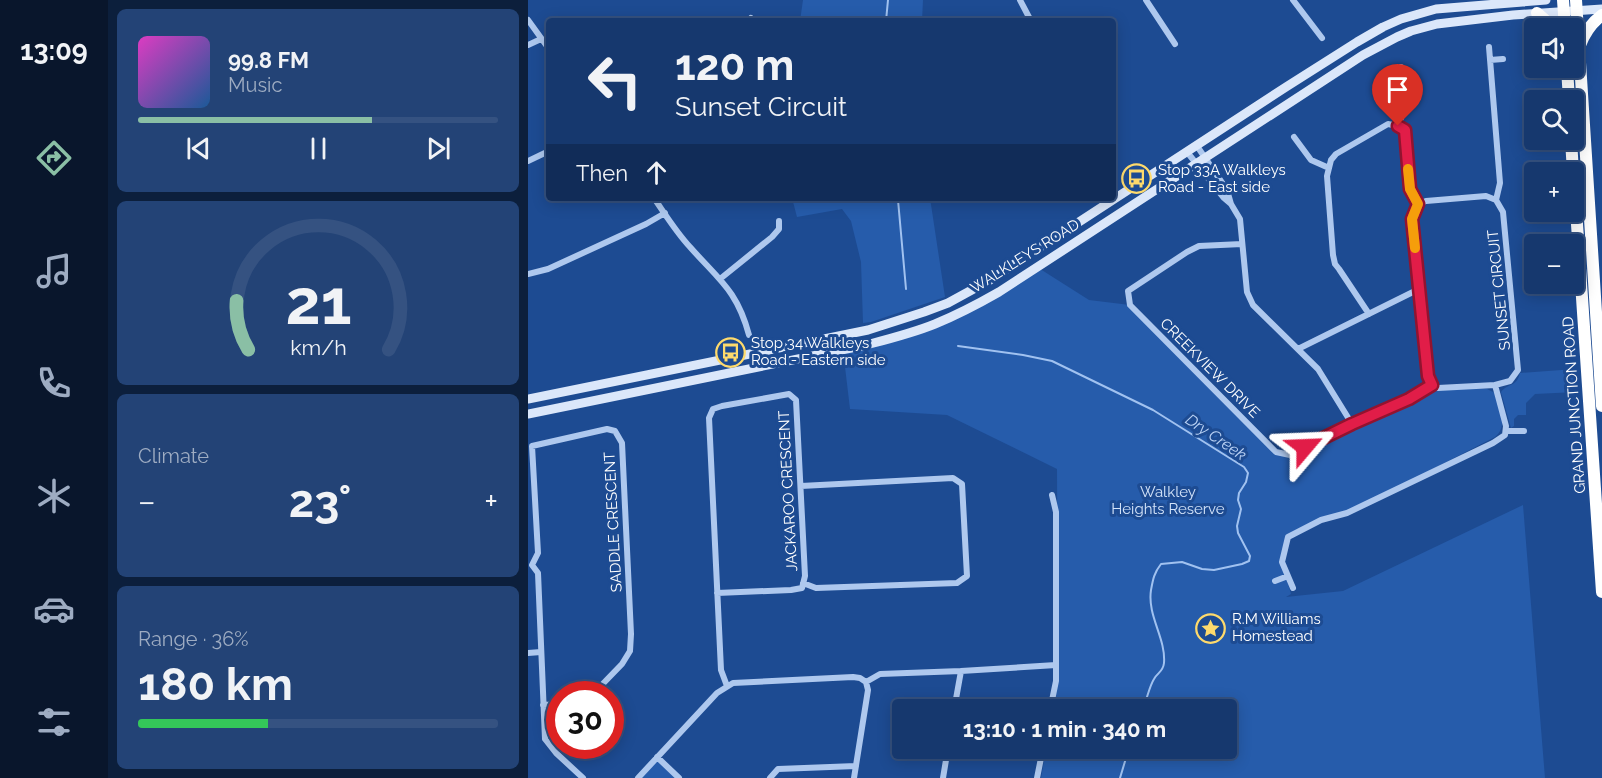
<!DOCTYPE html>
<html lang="en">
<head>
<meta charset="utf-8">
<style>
  :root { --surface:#16386e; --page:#234376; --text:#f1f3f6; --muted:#9eacc2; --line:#355281; --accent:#8abfa5 }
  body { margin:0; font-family:Raleway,sans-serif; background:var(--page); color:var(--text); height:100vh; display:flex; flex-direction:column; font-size:22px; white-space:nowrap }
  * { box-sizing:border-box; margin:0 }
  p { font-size:20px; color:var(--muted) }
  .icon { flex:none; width:33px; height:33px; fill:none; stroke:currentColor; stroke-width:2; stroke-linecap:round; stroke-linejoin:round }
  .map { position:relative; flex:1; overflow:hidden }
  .sheet { display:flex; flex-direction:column; gap:9px; padding:9px; background:#0c1f3c; width:420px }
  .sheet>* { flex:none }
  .banner { position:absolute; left:18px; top:18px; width:570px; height:183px; border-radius:6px; box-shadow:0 3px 15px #0003,0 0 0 2px var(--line); background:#16386e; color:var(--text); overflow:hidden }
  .fabs { position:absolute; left:996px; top:18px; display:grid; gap:12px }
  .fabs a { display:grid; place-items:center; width:60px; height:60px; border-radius:6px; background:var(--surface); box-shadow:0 3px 15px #0003,0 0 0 2px var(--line); font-size:30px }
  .speed { position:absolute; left:18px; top:681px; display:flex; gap:12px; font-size:30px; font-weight:700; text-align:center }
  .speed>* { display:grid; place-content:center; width:78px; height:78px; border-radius:50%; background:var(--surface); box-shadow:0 3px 15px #0003,0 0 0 2px var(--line); line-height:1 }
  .speed .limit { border:9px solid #d22; background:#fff; color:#111 }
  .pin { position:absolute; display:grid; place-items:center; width:51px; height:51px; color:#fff; margin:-62px -26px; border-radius:50% 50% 50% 0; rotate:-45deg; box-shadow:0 0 6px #0007 }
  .pin .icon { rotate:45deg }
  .me { position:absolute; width:66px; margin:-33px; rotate:64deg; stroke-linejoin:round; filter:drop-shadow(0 0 4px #0008) }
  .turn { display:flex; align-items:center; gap:21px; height:126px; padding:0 30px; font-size:27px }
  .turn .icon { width:78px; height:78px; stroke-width:2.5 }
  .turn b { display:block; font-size:42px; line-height:51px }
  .then { display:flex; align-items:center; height:57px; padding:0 30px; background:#0003; gap:12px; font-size:22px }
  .big { font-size:45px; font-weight:700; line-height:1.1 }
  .sheet .card { flex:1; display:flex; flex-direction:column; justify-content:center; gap:9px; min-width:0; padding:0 21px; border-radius:9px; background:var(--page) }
  .sheet .dial { align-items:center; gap:0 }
  .dial svg { height:156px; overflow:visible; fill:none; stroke:var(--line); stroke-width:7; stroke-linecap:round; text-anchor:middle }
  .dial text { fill:var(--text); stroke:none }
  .song { display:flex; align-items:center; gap:18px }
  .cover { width:72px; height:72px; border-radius:9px; background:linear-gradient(135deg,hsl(310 70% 55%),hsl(210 70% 35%)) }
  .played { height:6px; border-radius:3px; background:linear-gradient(90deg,var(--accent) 65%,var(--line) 65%) }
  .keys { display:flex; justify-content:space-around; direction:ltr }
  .heat { display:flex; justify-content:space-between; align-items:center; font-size:33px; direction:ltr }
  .charge { height:9px; border-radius:4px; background:linear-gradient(90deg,#34c759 36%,var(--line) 0) }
  .trip { position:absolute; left:364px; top:699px; width:345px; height:60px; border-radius:6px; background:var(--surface); box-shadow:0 3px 15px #0003,0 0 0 2px var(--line); font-weight:700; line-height:60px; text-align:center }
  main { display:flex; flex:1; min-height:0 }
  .tab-bar { display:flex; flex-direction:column; width:108px; justify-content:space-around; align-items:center; background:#09162c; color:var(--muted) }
  .tab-bar .icon { width:42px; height:42px }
  .tab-bar .selected { color:var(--accent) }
  .tab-bar b { font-size:27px; color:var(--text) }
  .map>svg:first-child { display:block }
</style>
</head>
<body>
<main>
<nav class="tab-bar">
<b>13:09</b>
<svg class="icon selected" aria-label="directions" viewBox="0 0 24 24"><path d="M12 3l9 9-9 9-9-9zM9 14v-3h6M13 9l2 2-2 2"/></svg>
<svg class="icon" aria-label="music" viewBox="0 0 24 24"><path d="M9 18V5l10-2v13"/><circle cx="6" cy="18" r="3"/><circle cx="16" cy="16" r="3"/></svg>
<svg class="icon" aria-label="phone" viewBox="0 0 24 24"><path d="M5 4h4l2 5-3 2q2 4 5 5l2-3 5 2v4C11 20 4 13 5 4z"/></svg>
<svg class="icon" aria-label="climate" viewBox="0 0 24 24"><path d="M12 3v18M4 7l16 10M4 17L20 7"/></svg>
<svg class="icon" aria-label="car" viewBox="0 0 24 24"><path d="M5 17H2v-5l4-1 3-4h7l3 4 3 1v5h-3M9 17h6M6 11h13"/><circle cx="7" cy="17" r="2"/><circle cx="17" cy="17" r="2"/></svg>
<svg class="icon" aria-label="filters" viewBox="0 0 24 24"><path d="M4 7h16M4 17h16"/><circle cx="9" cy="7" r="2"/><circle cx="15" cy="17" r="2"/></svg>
</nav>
<section class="sheet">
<div class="card">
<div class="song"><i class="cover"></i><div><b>99.8 FM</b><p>Music</p></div></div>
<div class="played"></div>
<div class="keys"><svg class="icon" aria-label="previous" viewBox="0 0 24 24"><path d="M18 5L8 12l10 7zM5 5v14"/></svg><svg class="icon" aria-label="pause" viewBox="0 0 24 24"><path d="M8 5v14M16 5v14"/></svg><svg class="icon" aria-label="next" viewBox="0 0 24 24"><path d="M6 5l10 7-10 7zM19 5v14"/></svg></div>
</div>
<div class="card dial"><svg viewBox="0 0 100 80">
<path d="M14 69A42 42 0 1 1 86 69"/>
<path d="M14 69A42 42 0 0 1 8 44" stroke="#8abfa5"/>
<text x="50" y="56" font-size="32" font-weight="700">21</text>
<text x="50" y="72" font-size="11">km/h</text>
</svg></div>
<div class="card"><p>Climate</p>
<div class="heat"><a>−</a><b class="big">23°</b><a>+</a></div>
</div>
<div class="card"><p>Range · 36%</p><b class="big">180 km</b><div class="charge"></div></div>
</section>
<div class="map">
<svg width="1074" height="778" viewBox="0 0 1074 778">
  <rect width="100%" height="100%" fill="#1d4b92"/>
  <!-- green -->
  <path fill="#265cab" d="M275,0h120l-1,21h-122z
    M264,198h138l15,99 -74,25 -8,1 -2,-61 -10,-41 -9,-12 -45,8z
    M509,267l52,33 41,5 146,147 14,3 142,-70 55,4 8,4c4,14 14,33 0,44l-148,76 -26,7 -33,17 -6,25 9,32 -5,3 57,-6 180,-86 22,273h-504l5,-29 181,-1v-38l-174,-1 5,-29 -1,-211 -110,-54 -97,-6 -7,-59 102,-30z
    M1047,369l1,23 -41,2 -9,9v12h-8l-4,4v7l-3,2 -10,-36c8,-10 15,-4 19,-19z
    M129,757l22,21h-41z"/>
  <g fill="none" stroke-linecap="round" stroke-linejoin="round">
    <!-- stream -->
    <path stroke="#a1c2f0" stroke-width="2" d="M358,21l2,-21
      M369,198l1,2 8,89
      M430,346l65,9 29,6 101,49 91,57 4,6 -2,9 -7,11 -1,7 3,9 -4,17 1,7 12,23 -1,5 -7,3 -28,6 -12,-1 -20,-7 -21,2c-7,9 -8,15 -10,26 -4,26 15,48 13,73 -1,9 -6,9 -10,16 -5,8 -7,21 -12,31
      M592,778l9,-30"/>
    <!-- street -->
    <path stroke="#aec8ee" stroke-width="6" d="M492,0l11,21
      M618,0l29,44
      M765,0l29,38
      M0,20l21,29
      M221,21l2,-3
      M0,45l13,-6
      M961,47l11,136 -4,17
      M962,60l13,-1
      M870,126l7,-19 -4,-40
      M766,137l17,23 18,8
      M669,146l30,44 4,14 9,15 7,73 6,13 65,64 34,55
      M659,152l37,46 7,6
      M0,161l21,-10
      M958,196l10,4 7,12 15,158 -8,11 -15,4 -57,3 -6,-3 -4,-9 -16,-157 6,-15 8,-3z
      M126,198c11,16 22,34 36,49 29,33 47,43 59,88
      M714,244l-43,2 -12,6 -59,39 2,14 146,147 14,3 62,-31 57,-25 23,-14
      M0,274l20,-5 98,-45 19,-11
      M192,279l52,-42 7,-8v-8
      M841,314l-30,-45 -4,-5 -2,-9 -6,-79 4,-16 5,-6 52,-30 10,2 7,4 5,59 8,15
      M770,349l121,-60
      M978,431h18
      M273,486l152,-8 9,6 5,92 -10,7 -141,5 -13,-5
      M747,581l13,-5
      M765,588l-11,-26 6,-25 33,-17 26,-7 146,-70 12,-8 1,-9 -11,-41
      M189,593l74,-3 11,-2 3,-12 -9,-176 -7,-6 -67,12 -9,3 -4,9 12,252 6,16
      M0,653l13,-1
      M15,705l17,-1
      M426,710l7,-39
      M522,710l6,-29v-169l-4,-17
      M129,757l22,21
      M55,778l-27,-25 -11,-14 -7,-166 -6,-8 6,-12 -6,-107 75,-17 8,2 7,12 9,191 -1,17 -8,13 -29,30
      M110,778l79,-85 16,-10 120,-6 7,1 6,4 14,-8 81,-3 95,-6
      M242,778l8,-9 78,-3
      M326,778l14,-88 -2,-8
      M415,778l5,-30
      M509,778l6,-30"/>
    <!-- secondary -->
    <path stroke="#dbe7fa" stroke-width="9" d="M0,399l340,-69 56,-18 24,-9 42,-23 296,-193 71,-45 26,-15 18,-8 35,-10 110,-9
      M0,414l338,-69c23,-6 47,-12 69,-21 22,-9 43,-20 64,-32l364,-237 34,-18 14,-6 26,-7 76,-9 89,-6"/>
    <!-- highway -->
    <path stroke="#fff" stroke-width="12" d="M1035,0l2,28
      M1048,0l26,406
      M1009,13l17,15
      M1052,45c5,-13 11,-22 22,-30
      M1039,68l2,32
      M1043,140l2,32
      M1046,180l28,412"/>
  </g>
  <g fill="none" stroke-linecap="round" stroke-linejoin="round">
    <defs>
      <path id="route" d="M777,447l47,-23 57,-25 23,-14 -4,-9 -16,-157 6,-15 -8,-15 -5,-59 -7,-4"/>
    </defs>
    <!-- route casing -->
    <use href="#route" stroke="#92132f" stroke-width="15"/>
    <!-- route -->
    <use href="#route" stroke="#e11d48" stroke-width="10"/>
    <!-- slow -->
    <path stroke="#f59e0b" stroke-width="10" d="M880,169l2,20 8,15 -6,15 3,29"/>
  </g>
  <!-- icons -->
  <defs>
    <symbol id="bus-ring" viewBox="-11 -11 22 22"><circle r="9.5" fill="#1d4b92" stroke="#feda6c" stroke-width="1.5"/><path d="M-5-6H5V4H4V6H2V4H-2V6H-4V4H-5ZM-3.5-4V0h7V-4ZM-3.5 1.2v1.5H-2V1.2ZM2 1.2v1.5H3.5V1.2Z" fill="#feda6c"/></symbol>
    <symbol id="sight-ring" viewBox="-11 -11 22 22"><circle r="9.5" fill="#1d4b92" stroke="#feda6c" stroke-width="1.5"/><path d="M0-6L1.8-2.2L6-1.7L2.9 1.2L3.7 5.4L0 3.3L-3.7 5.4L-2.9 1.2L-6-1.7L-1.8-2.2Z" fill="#feda6c"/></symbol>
  </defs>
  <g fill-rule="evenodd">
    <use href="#bus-ring" x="592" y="162" width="33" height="33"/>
    <use href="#bus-ring" x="186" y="336" width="33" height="33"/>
    <use href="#sight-ring" x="666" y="612" width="33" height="33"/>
  </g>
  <g text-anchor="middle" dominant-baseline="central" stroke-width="6" stroke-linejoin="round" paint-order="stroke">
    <!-- poi labels -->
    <g font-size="15" fill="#fff" stroke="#1d4b92" text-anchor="start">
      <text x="630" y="170">Stop 33A Walkleys<tspan x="630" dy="17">Road - East side</tspan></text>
      <text x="223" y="343">Stop 34 Walkleys<tspan x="223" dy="17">Road - Eastern side</tspan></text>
      <text x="704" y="619">R.M Williams<tspan x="704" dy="17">Homestead</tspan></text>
    </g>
    <!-- street labels -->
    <g font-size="15" fill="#fff" stroke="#1d4b92">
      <text transform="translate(497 256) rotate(-32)">WALKLEYS ROAD</text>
      <text transform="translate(971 290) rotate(-96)">SUNSET CIRCUIT</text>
      <text transform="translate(682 368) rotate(45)">CREEKVIEW DRIVE</text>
      <text transform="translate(1046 405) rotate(-94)">GRAND JUNCTION ROAD</text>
      <text transform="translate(260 491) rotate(-93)">JACKAROO CRESCENT</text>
      <text transform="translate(85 522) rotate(-93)">SADDLE CRESCENT</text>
    </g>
    <!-- park labels -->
    <g font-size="15" fill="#d4e4fa" stroke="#1d4b92">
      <text x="640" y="492">Walkley<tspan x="640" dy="17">Heights Reserve</tspan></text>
    </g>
    <!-- water labels -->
    <g font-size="16" font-style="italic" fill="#bad2f5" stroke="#1d4b92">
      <text transform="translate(688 437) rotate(34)">Dry Creek</text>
    </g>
  </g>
</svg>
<div class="fabs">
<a><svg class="icon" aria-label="sound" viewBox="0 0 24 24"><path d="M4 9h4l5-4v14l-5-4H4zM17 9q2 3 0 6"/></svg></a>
<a><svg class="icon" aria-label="search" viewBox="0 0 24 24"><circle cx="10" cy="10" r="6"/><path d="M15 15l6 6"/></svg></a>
<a>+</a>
<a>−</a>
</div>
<div class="speed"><div class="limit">30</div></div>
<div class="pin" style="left:870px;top:126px;background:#d93025"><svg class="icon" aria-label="arrive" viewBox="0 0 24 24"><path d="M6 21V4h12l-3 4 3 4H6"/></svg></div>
<svg class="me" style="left:777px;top:447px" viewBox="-20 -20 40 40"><path d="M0-17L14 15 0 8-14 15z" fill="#e11d48" stroke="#fff" stroke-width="4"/></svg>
<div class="trip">13:10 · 1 min · 340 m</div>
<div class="banner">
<div class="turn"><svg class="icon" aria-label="left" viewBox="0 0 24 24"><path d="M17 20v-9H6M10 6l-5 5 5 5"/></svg><div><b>120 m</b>Sunset Circuit</div></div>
<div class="then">Then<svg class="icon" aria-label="ahead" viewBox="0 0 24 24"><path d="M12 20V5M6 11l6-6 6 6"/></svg></div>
</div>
</div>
</main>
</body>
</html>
